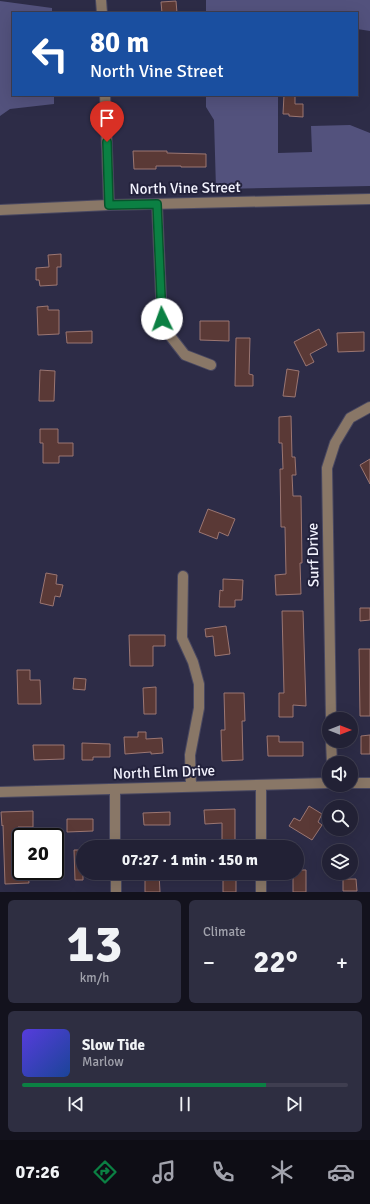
<!DOCTYPE html>
<html lang="en">
<head>
<meta charset="utf-8">
<style>
  :root { --surface:#222135; --page:#2e2e41; --text:#f1f3f6; --muted:#a2a3ad; --line:#3f3e50; --accent:#0b8043 }
  body { margin:0; font-family:Signika,sans-serif; background:var(--page); color:var(--text); height:100vh; display:flex; flex-direction:column; font-size:15px; white-space:nowrap }
  * { box-sizing:border-box; margin:0 }
  p { font-size:13px; color:var(--muted) }
  .icon { flex:none; width:22px; height:22px; fill:none; stroke:currentColor; stroke-width:2; stroke-linecap:round; stroke-linejoin:round }
  .map { position:relative; height:892px; overflow:hidden }
  .side { display:flex; flex-direction:column; gap:8px; padding:8px; background:#13121d; flex:1 }
  .side>* { flex:none }
  .hud { position:absolute; left:12px; top:12px; width:346px; height:84px; border-radius:0px; box-shadow:0 4px 16px #0002,0 0 0 1px var(--line); background:#1a4fa0; color:#fff; overflow:hidden }
  .needle { width:26px; rotate:90deg }
  .controls { position:absolute; left:322px; top:712px; display:grid; gap:8px }
  .controls a { display:grid; place-items:center; width:36px; height:36px; border-radius:50%; background:var(--surface); box-shadow:0 4px 16px #0002,0 0 0 1px var(--line); font-size:20px }
  .speed { position:absolute; left:12px; top:828px; display:flex; gap:8px; font-size:20px; font-weight:700; text-align:center }
  .speed>* { display:grid; place-content:center; width:52px; height:52px; border-radius:50%; background:var(--surface); box-shadow:0 4px 16px #0002,0 0 0 1px var(--line); line-height:1 }
  .speed .limit { border:2px solid #111; border-radius:6px; background:#fff; color:#111 }
  .pin { position:absolute; display:grid; place-items:center; width:34px; height:34px; color:#fff; margin:-41px -17px; border-radius:50% 50% 50% 0; rotate:-45deg; box-shadow:0 0 4px #0007 }
  .pin .icon { rotate:45deg }
  .me { position:absolute; width:44px; margin:-22px; rotate:357deg; stroke-linejoin:round; filter:drop-shadow(0 0 3px #0008) }
  .turn { display:flex; align-items:center; gap:14px; height:84px; padding:0 12px; font-size:18px }
  .turn .icon { width:52px; height:52px; stroke-width:2.5 }
  .turn b { display:block; font-size:28px; line-height:34px }
  .big { font-size:30px; font-weight:700; line-height:1.1 }
  .side .widget { flex:1; display:flex; flex-direction:column; justify-content:center; gap:6px; min-width:0; padding:0 14px; border-radius:6px; background:var(--page) }
  .side .dial { align-items:center; gap:0 }
  .dial b { font-size:52px; line-height:1 }
  .song { display:flex; align-items:center; gap:12px }
  .cover { width:48px; height:48px; border-radius:6px; background:linear-gradient(135deg,hsl(250 70% 55%),hsl(220 70% 35%)) }
  .played { height:4px; border-radius:2px; background:linear-gradient(90deg,var(--accent) 75%,var(--line) 75%) }
  .keys { display:flex; justify-content:space-around; direction:ltr }
  .heat { display:flex; justify-content:space-between; align-items:center; font-size:22px; direction:ltr }
  .side .tiles { flex:1; display:grid; gap:8px; grid-template-columns:1fr 1fr }
  .widget:last-child { grid-column:span 2 }
  .trip { position:absolute; left:76px; top:840px; width:228px; height:40px; border-radius:20px; background:var(--surface); box-shadow:0 4px 16px #0002,0 0 0 1px var(--line); font-weight:700; line-height:40px; text-align:center }
  .dock { display:flex; height:64px; justify-content:space-around; align-items:center; background:#0e0d15; color:var(--muted) }
  .dock .icon { width:28px; height:28px }
  .dock .selected { color:var(--accent) }
  .dock b { font-size:18px; color:var(--text) }
  .map>svg:first-child { display:block }
</style>
</head>
<body>
<div class="map">
<svg width="370" height="892" viewBox="0 0 370 892">
  <rect width="100%" height="100%" fill="#2d2c47"/>
  <!-- green -->
  <path fill="#53527d" d="M206,0h164v31l-13,-2v-16h-151z
    M0,1l52,7v5h-39v82h41v9l-44,5 -10,7z
    M206,95h72v58l34,-1 -1,-26 39,-1 20,8v53l-154,3 -2,-69 -8,-13z"/>
  <!-- building -->
  <path fill="#5a3936" stroke="#9b7672" d="M176,1l1,12h-15l-1,-11z
    M284,95h11v9h8v13l-14,-1v-2h-6z
    M133,151h34v2l39,1v13h-25v-1h-25v3h-22z
    M61,254v13h-4v18l-17,1 -1,-6h-3v-12l13,-1 -1,-12z
    M48,306v4h11v24l-21,1 -1,-28z
    M200,321h29v20l-29,-1z
    M319,329l8,16 -17,9 4,8 -8,4 -12,-24z
    M92,331v12h-25l-1,-11z
    M364,332v19l-26,1 -1,-19z
    M236,338h14l-1,36 4,1v11h-18z
    M287,369l12,2 -4,26 -12,-1z
    M40,370l15,1 -1,30h-15z
    M291,416l1,41h3l1,18h-4l1,21h8l1,67h-2l1,31 -25,1 -1,-20 11,-1 -1,-47h-4l-1,-58h3l-1,-26h-3v-26z
    M40,429h18v14h15v13h-14v7h-16v-20h-3z
    M370,459v25l-10,-19z
    M208,509l27,10 -7,17 -9,-4 -2,7 -18,-7z
    M46,573l11,2 -1,9 7,1 -3,12 -5,-1 -2,10 -13,-3z
    M223,579l20,1 -1,20h-7v7h-16l1,-17 3,1z
    M360,608h10v12l-10,1z
    M282,611h21l3,95 -13,-1v12h-14v-24h5z
    M226,626l4,28 -15,2 -2,-20 -7,1 -1,-8z
    M129,635h36v11h-12v20h-23z
    M359,649h11v67h-10z
    M17,670h13v10h10l1,24h-23z
    M74,678l12,1 -1,11 -12,-1z
    M156,687v27h-12l-1,-26z
    M224,693h20l1,28h-3l1,39 -21,1 -1,-31h4z
    M138,732h8v7l16,-1 1,15 -12,1v-2l-26,2 -1,-17h14z
    M370,735v19h-9v-18z
    M267,736h12v6h24v14h-35z
    M82,743l28,1v13h-17v3h-11z
    M33,745h31v14l-30,1z
    M309,806l13,8 -4,8 4,3 -10,15 -23,-14 5,-8 6,3z
    M235,809v38h-13v-24l-17,1 -1,-14z
    M33,811v16h-15v40h3v4h7l1,12 -24,1 -2,-59 -1,1 -1,-14z
    M170,812v13h-26l-1,-12z
    M67,819h26v12l-26,1z
    M74,850h9v30h-8z
    M297,870h9v22h-13v-19h4z
    M145,873h14l1,19h-15z
    M223,876h13v16h-13z
    M343,879h13l1,12h-14z"/>
  <g fill="none" stroke-linecap="round" stroke-linejoin="round">
    <defs>
      <path id="minor" d="M101,0l1,13
        M105,95l4,110
        M157,204l5,115 9,18 14,18 26,10
        M0,210l109,-5 261,-6
        M183,576l-1,62 11,24 6,22v24l-9,47 1,31
        M331,719l-4,-251 8,-25 15,-25 20,-11
        M331,741l1,22
        M351,783h19
        M261,785v62
        M115,789v58
        M0,792l329,-9
        M116,873v19
        M261,873v19"/>
    </defs>
    <!-- minor casing -->
    <use href="#minor" stroke="#494861" stroke-width="12"/>
    <!-- minor -->
    <use href="#minor" stroke="#897767" stroke-width="10"/>
  </g>
  <g fill="none" stroke-linecap="round" stroke-linejoin="round">
    <defs>
      <path id="route" d="M107,142l2,63 48,-1 5,115"/>
    </defs>
    <!-- route casing -->
    <use href="#route" stroke="#07532c" stroke-width="10"/>
    <!-- route -->
    <use href="#route" stroke="#0b8043" stroke-width="7"/>
  </g>
  <g text-anchor="middle" dominant-baseline="central" stroke-width="4" stroke-linejoin="round" paint-order="stroke">
    <!-- street labels -->
    <g font-size="15" fill="#f3f3fe" stroke="#23223c">
      <text transform="translate(185 188) rotate(-1)">North Vine Street</text>
      <text transform="translate(313 555) rotate(-91)">Surf Drive</text>
      <text transform="translate(164 772) rotate(-2)">North Elm Drive</text>
    </g>
  </g>
</svg>
<div class="controls">
<a><svg class="needle" viewBox="-14 -14 28 28"><path d="M0-13l5 13h-10z" fill="#e53935"/><path d="M0 13l5-13h-10z" fill="#a2a3ad"/></svg></a>
<a><svg class="icon" aria-label="sound" viewBox="0 0 24 24"><path d="M4 9h4l5-4v14l-5-4H4zM17 9q2 3 0 6"/></svg></a>
<a><svg class="icon" aria-label="search" viewBox="0 0 24 24"><circle cx="10" cy="10" r="6"/><path d="M15 15l6 6"/></svg></a>
<a><svg class="icon" aria-label="layers" viewBox="0 0 24 24"><path d="M12 4l9 5-9 5-9-5zM3 14l9 5 9-5"/></svg></a>
</div>
<div class="speed"><div class="limit">20</div></div>
<div class="pin" style="left:107px;top:142px;background:#d93025"><svg class="icon" aria-label="arrive" viewBox="0 0 24 24"><path d="M6 21V4h12l-3 4 3 4H6"/></svg></div>
<svg class="me" style="left:162px;top:319px" viewBox="-20 -20 40 40"><circle r="19" fill="#fff"/><path d="M0-13L10 11 0 6-10 11z" fill="#0b8043"/></svg>
<div class="trip">07:27 · 1 min · 150 m</div>
<div class="hud">
<div class="turn"><svg class="icon" aria-label="left" viewBox="0 0 24 24"><path d="M17 20v-9H6M10 6l-5 5 5 5"/></svg><div><b>80 m</b>North Vine Street</div></div>
</div>
</div>
<section class="side">
<div class="tiles">
<div class="widget dial"><b>13</b><p>km/h</p></div>
<div class="widget"><p>Climate</p>
<div class="heat"><a>−</a><b class="big">22°</b><a>+</a></div>
</div>
<div class="widget">
<div class="song"><i class="cover"></i><div><b>Slow Tide</b><p>Marlow</p></div></div>
<div class="played"></div>
<div class="keys"><svg class="icon" aria-label="previous" viewBox="0 0 24 24"><path d="M18 5L8 12l10 7zM5 5v14"/></svg><svg class="icon" aria-label="pause" viewBox="0 0 24 24"><path d="M8 5v14M16 5v14"/></svg><svg class="icon" aria-label="next" viewBox="0 0 24 24"><path d="M6 5l10 7-10 7zM19 5v14"/></svg></div>
</div>
</div>
</section>
<nav class="dock">
<b>07:26</b>
<svg class="icon selected" aria-label="directions" viewBox="0 0 24 24"><path d="M12 3l9 9-9 9-9-9zM9 14v-3h6M13 9l2 2-2 2"/></svg>
<svg class="icon" aria-label="music" viewBox="0 0 24 24"><path d="M9 18V5l10-2v13"/><circle cx="6" cy="18" r="3"/><circle cx="16" cy="16" r="3"/></svg>
<svg class="icon" aria-label="phone" viewBox="0 0 24 24"><path d="M5 4h4l2 5-3 2q2 4 5 5l2-3 5 2v4C11 20 4 13 5 4z"/></svg>
<svg class="icon" aria-label="climate" viewBox="0 0 24 24"><path d="M12 3v18M4 7l16 10M4 17L20 7"/></svg>
<svg class="icon" aria-label="car" viewBox="0 0 24 24"><path d="M5 17H2v-5l4-1 3-4h7l3 4 3 1v5h-3M9 17h6M6 11h13"/><circle cx="7" cy="17" r="2"/><circle cx="17" cy="17" r="2"/></svg>
</nav>
</body>
</html>
